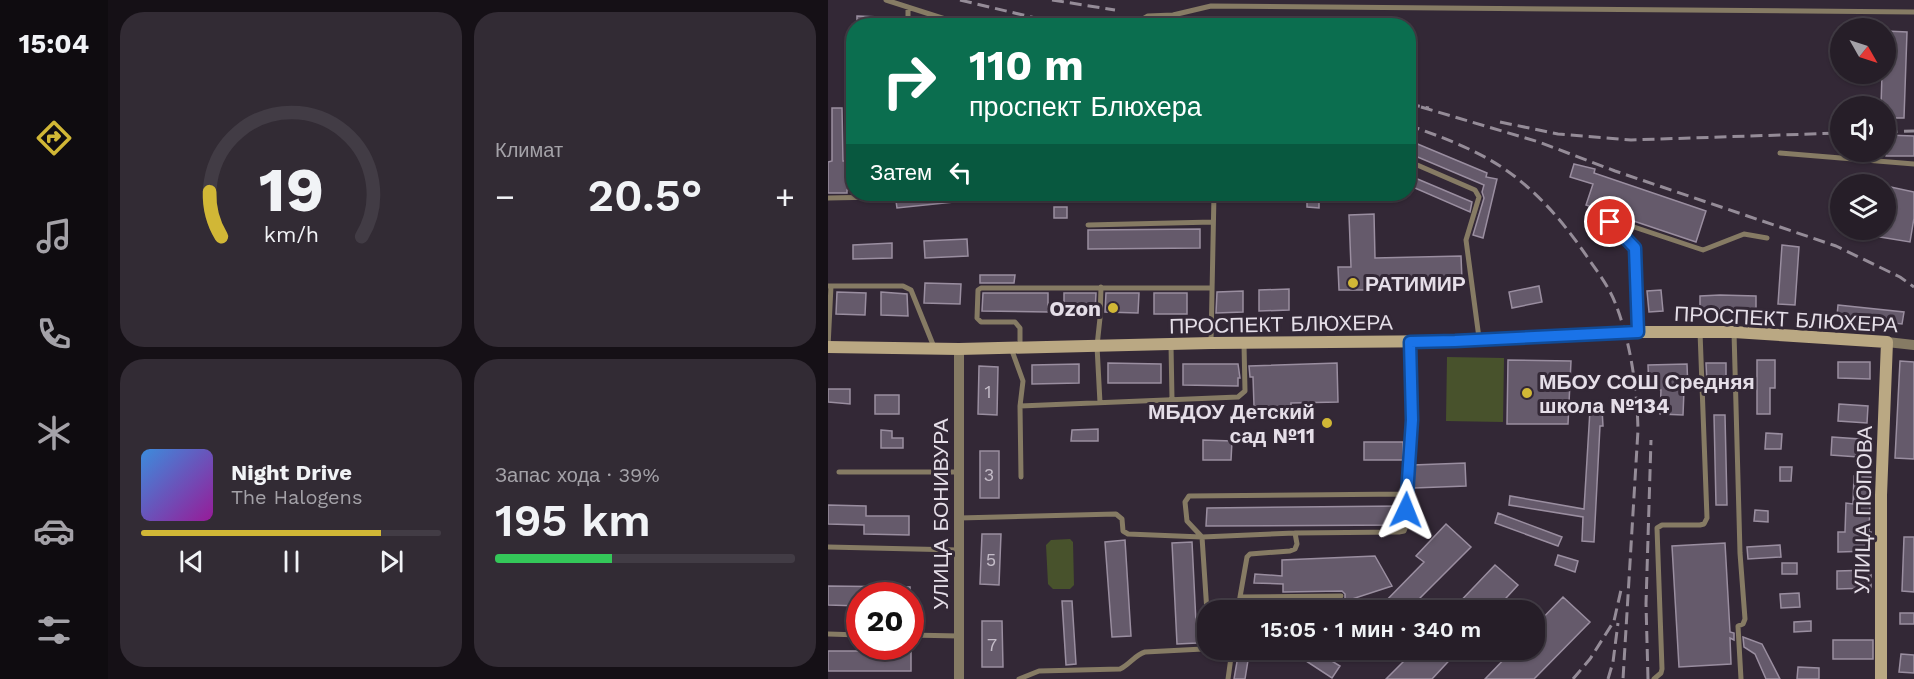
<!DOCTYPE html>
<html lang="ru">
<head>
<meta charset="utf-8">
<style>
  :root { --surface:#261e28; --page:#322b34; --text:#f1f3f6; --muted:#a4a2a8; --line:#423c45; --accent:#d1b736 }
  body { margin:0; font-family:"Work Sans",sans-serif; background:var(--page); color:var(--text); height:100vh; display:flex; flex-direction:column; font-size:22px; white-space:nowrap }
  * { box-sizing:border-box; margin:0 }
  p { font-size:20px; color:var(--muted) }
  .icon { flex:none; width:33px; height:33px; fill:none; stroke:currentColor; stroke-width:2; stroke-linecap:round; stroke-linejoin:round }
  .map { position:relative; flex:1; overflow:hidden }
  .panel { display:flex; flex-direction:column; gap:12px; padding:12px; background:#151016; width:720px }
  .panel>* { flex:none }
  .banner { position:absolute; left:18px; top:18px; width:570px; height:183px; border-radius:24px; box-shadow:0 2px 4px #0004,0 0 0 2px var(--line); background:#0b6e4f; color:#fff; overflow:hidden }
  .needle { width:39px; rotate:129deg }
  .controls { position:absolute; left:1002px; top:18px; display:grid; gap:12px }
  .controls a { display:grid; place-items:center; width:66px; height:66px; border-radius:50%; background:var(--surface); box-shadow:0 2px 4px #0004,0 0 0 2px var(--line); font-size:30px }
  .speed { position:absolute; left:18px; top:582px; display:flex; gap:12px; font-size:30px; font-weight:700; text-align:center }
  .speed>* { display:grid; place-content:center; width:78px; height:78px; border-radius:50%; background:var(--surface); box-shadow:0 2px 4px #0004,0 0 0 2px var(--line); line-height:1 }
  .speed .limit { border:9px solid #d22; background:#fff; color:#111 }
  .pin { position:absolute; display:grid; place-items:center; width:51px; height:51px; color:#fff; margin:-26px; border:3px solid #fff; border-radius:50%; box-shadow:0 2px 6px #0007 }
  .me { position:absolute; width:66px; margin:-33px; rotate:2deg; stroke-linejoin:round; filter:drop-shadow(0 0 4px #0008) }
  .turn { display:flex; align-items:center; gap:21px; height:126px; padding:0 24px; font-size:27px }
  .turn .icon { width:78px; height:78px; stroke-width:2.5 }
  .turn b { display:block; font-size:42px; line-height:51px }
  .then { display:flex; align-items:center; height:57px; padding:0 24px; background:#0003; gap:12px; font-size:22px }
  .big { font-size:45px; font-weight:600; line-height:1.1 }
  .panel .card { flex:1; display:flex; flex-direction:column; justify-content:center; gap:9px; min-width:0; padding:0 21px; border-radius:24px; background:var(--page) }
  .panel .dial { align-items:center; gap:0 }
  .dial svg { height:156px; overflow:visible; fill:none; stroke:var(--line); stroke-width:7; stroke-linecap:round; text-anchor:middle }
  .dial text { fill:var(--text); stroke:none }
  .song { display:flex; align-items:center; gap:18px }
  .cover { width:72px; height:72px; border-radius:9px; background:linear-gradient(135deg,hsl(210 70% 55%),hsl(300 70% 35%)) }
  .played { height:6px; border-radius:3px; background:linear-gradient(90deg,var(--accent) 80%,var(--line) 80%) }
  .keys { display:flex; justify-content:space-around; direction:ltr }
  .heat { display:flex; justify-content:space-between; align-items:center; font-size:33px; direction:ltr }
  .charge { height:9px; border-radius:4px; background:linear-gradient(90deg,#34c759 39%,var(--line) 0) }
  .panel .tiles { flex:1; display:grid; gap:12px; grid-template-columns:repeat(2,1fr) }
  .trip { position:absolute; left:369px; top:600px; width:348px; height:60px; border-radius:24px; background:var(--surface); box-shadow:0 2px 4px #0004,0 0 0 2px var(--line); font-weight:600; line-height:60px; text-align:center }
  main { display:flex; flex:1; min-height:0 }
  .tab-bar { display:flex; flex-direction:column; width:108px; justify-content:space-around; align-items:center; background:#0f0c10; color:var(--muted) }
  .tab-bar .icon { width:42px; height:42px }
  .tab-bar .current { color:var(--accent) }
  .tab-bar b { font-size:27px; color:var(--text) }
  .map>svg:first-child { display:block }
</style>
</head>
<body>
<main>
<nav class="tab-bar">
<b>15:04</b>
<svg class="icon current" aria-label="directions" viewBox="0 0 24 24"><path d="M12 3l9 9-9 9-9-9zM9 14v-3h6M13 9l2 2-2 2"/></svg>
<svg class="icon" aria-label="music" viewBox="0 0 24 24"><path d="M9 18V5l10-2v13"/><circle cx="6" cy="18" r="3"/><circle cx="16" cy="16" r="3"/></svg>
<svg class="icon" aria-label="phone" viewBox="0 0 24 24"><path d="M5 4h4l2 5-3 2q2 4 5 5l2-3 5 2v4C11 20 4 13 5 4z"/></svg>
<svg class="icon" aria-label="climate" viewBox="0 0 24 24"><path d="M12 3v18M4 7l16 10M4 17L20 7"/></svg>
<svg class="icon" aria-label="car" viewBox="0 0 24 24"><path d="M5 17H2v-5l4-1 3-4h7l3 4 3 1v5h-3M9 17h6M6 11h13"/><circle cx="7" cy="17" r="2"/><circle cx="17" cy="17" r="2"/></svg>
<svg class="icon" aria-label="filters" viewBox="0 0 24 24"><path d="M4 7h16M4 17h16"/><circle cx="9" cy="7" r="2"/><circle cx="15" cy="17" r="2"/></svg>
</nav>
<section class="panel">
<div class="tiles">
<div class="card dial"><svg viewBox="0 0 100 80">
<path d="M14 69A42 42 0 1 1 86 69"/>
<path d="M14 69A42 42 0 0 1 8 46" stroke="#d1b736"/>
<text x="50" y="56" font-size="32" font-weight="700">19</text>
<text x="50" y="72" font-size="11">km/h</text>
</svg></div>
<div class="card"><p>Климат</p>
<div class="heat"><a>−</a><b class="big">20.5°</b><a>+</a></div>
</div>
<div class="card">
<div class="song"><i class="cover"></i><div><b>Night Drive</b><p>The Halogens</p></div></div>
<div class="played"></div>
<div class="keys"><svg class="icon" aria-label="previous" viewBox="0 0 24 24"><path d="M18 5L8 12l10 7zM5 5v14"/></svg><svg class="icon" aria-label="pause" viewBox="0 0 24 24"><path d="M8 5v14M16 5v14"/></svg><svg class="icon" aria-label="next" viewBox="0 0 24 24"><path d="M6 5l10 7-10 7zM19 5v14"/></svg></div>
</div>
<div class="card"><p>Запас хода · 39%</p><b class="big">195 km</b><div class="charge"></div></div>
</div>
</section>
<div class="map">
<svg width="1086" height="679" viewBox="0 0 1086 679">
  <rect width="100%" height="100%" fill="#332836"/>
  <!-- green -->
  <path fill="#48522c" d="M619,357l57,1 -1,64 -57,-1z
    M242,539l3,3 1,43 -4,4h-17l-5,-5 -2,-39 5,-5z"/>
  <!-- building -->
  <path fill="#655a6b" stroke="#9a8ea0" stroke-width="1.5" d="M29,16l23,1v9h-23z
    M1058,31l21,1 -3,86h-18v-12h-5l1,-32h4z
    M4,108h10l1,53h11v29h-7v3h-19v-31l4,-1z
    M1058,135l28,1v20h-28z
    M580,140l79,33 -1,4 11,2 -14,59 -10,-3 11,-37 -2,-6 2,-7 -76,-32z
    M746,164l21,5 -1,4 112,38 -10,31 -110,-37 7,-21 -23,-7z
    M580,175l64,27 -2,10 -62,-27z
    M1058,186l28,6v26l-4,24 -48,-8v-4h24z
    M67,194h67l1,7 -66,7z
    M479,194h12v14l-12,-1z
    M226,207h13v11h-13z
    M546,214l1,44 86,-2 1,24 -95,2v8h-28l-1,-23h13l-2,-52z
    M372,229v19l-112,1v-19z
    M139,239l1,17 -43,2 -1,-17z
    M64,243v15l-39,1v-14z
    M954,245l17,2 -4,58 -17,-1z
    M152,275h35l-1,8h-34z
    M97,283l36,1 -1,20 -36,-1z
    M711,286l3,16 -30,6 -3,-16z
    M461,289v21l-30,1v-21z
    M833,290l2,21 -14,1 -2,-21z
    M415,291v21l-27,1 1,-21z
    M9,292l29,1 -1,22 -29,-1z
    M53,292l26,2 1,22 -27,-1z
    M155,293h65v19l-66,-1z
    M236,293h32l-1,19 -31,2z
    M278,293h33l-1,20 -33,-1z
    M326,293h33v21h-33z
    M892,295l36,1v12l-56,2v-14z
    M1010,305l66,7 -2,12 -65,-8z
    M680,360l63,1 -3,63h-61z
    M929,360h18v28h-5v26h-13z
    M1072,361l14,1v97l-19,-1z
    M1010,362h32v17l-32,-1z
    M280,363l53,1v19h-53z
    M509,363l1,39 -47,1v16h-23v-13h-14l-1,-29h-3l-1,-11z
    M878,363h20v19l-19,1z
    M251,364v19l-47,1v-19z
    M355,364h55l2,14h-2v8l-55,-1z
    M859,364l1,26h-4l-1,25 -23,-1 1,-24h-12l-1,-25z
    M151,366l19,1 -1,48 -19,-1z
    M0,389h22v15l-22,-2z
    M47,395h24v19h-24z
    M1011,404l29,2 -1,17 -29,-2z
    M774,409l1,17h-3l-6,116 -12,-1 1,-24 -74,-12 1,-9 74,13 6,-99z
    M886,415h11l2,90h-11z
    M270,429v12h-27l1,-11z
    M53,430l11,1v7h11v10h-22z
    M938,433l16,1 -1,15h-16z
    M1004,437l28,2 -2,18 -27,-2z
    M375,440l29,1 -1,19h-28z
    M536,442h39v18h-39z
    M111,451l9,1v13l-10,-1z
    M152,451h19v47h-19z
    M637,463l1,23 -52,2 -1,-23z
    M952,467h12l-1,14h-11z
    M1026,476l17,1 -2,55h2v19l-33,1v-20h7l1,-29 7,1z
    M0,505l38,1v10h43v19l-45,-1v-9l-36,-1z
    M572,506l1,19 -195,1 1,-18z
    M927,510l13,1v11l-14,-1z
    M670,513l64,24 -4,9 -63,-23z
    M618,524l25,23 -63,63h-31l47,-48 -8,-6z
    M154,534h19l-2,51 -19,-1z
    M1076,537h10v55l-12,-1z
    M297,540l6,96 -19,1 -7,-95z
    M364,542l5,101 -20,1 -5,-101z
    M897,543l5,89 4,1v7l-4,-2 1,26 -52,3 -7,-121z
    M952,545l1,12 -33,2 -1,-12z
    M730,555l20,6 -3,11 -20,-7z
    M547,556l17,30 -40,13v10l-106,1 1,-8 94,-1 4,-2v-5l-3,-3 -59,1v-8l-29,-1 1,-9 27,2v-16z
    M954,563h15v11h-15z
    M667,565l23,20 -23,25h-43z
    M1043,570v18l-34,1v-18z
    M0,586l82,1v9h-50v10l-32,-1z
    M971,593l1,14 -19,1 -1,-14z
    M735,597l27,25 -56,57h-49l28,-29h21v-23z
    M234,601h10l4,63 -10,1z
    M1072,613h14v11h-14z
    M154,621h20l1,46h-21z
    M983,621v10l-17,1v-10z
    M915,637l19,7 18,35h-14l-11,-25 -11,-7z
    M1005,640h40v19h-40z
    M411,650h5l5,4 -4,25h-11z
    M481,650h5l26,16 -8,12 -29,-19z
    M587,650h44l-27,29h-46z
    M0,651h83v20h-83z
    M1073,654l13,1v18l-15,-1z
    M970,667l21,1v11h-22z"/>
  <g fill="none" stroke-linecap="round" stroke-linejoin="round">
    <!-- lane -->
    <path stroke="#867b64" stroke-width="5" d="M58,0l81,26
      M80,26v-19
      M303,26l17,-10 25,-1 38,-9 703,6
      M952,153l134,11
      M580,161l67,29 4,7 -13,43 13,98
      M0,198l52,-1 3,-3
      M260,225l125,-3
      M0,286h75l8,4 23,57
      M810,332l-3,-84 -25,-26v-3l93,31 41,-16 23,4
      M906,332l6,221 5,66 -2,5 -5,2 3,53
      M383,342l3,-148
      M343,345l1,54
      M0,347l3,-61
      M192,347v-19l-5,-6h-34l-4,-4 1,-28 3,-2h231
      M183,348l12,33 -3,25 1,71
      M272,403l-3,-57 3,-28 1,-31
      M192,406l218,-9 7,-6 -1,-47
      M11,472h120
      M131,518l157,-4 6,5 1,12 5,3 74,3 93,-4 104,-1 5,-1 2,-5v-32l6,-74 -2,-78
      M0,547l130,3
      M412,597l7,-40 3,-3 40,-3 5,-2 2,-5 -2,-11
      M410,610l2,-13 101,-1
      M380,627l-6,-90 -15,-16 -2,-19 4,-6 217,-2
      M0,634l32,1
      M82,635l49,1
      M191,679l20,-8 81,-2c10,-5 15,-14 25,-17l58,-3 5,-3
      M400,679l4,-29
      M826,679l7,-6 1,-4 -5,-141 5,-3h38l4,-1 3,-6 -7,-186"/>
    <!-- street -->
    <path stroke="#867b64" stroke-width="10" d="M1059,342l27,3
      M131,349v330"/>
    <!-- secondary -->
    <path stroke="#baa883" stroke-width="12" d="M0,347l131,2 252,-6 244,-2 170,-9h109l153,10 -6,153v184"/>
    <!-- rail -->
    <path stroke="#958c98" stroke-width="3" stroke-dasharray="12 6" stroke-linecap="butt" d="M132,0l109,26
      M224,0l63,10
      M580,104l21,4
      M593,107l118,35 76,29 221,75 64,31 14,10
      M672,122l58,12 73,6 209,-7
      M580,125c31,11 64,23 92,41 37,24 66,59 90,95 10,14 20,28 26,44 15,39 21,83 22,125l-15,249
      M1058,132l28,-1
      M745,679l17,-20 24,-38 7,-31
      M780,679l5,-17 5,-39
      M820,679l-2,-75 5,-164"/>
  </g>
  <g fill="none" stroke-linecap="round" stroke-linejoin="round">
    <defs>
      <path id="route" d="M578,510l6,-90 -2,-78 45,-1 183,-9 -3,-84 -25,-26"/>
    </defs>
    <!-- route casing -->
    <use href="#route" stroke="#114b97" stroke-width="15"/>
    <!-- route -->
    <use href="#route" stroke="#1a73e8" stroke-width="10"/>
  </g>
  <!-- markers -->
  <g fill="#d1b736" stroke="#332836" stroke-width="2">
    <circle cx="525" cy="283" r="6"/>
    <circle cx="285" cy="308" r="6"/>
    <circle cx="699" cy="393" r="6"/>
    <circle cx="499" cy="423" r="6"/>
  </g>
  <g text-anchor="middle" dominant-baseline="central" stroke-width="6" stroke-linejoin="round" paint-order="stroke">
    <!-- number labels -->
    <g font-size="18" fill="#c5bdc9">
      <text x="160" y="391">1</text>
      <text x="161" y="474">3</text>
      <text x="163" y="559">5</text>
      <text x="164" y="644">7</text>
    </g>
    <!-- poi labels -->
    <g font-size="21" font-weight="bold" fill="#e5dee8" stroke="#332836" text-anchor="start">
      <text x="537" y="283">РАТИМИР</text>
      <text x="273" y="308" text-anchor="end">Ozon</text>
      <text x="711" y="381">МБОУ СОШ Средняя<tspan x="711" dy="24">школа №134</tspan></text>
      <text x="487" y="411" text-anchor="end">МБДОУ Детский<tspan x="487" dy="24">сад №11</tspan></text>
    </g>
    <!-- street labels -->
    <g font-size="21" fill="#e5dee8" stroke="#332836">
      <text transform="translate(958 319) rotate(3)">ПРОСПЕКТ БЛЮХЕРА</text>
      <text transform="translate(453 324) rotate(-1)">ПРОСПЕКТ БЛЮХЕРА</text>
      <text transform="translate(1035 510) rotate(-89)">УЛИЦА ПОПОВА</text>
      <text transform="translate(112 514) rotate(-90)">УЛИЦА БОНИВУРА</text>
    </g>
  </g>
</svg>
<div class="controls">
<a><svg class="needle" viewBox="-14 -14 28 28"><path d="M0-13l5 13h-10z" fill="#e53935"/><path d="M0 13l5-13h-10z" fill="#a4a2a8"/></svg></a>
<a><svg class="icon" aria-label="sound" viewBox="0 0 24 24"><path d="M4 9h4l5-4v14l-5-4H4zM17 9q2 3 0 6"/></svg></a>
<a><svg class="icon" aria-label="layers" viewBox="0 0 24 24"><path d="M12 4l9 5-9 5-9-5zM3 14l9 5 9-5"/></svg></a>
</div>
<div class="speed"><div class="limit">20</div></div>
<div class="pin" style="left:782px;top:222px;background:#d93025"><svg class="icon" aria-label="arrive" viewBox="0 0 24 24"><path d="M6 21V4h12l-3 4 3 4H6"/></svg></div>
<svg class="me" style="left:578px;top:510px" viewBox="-20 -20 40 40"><path d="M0-17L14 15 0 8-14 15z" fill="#1a73e8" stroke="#fff" stroke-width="4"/></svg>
<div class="trip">15:05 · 1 мин · 340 m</div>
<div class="banner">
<div class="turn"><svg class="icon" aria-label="right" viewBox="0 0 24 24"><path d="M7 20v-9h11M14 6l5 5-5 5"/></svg><div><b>110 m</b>проспект Блюхера</div></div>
<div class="then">Затем<svg class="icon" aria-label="left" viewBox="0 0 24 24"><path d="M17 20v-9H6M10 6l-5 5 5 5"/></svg></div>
</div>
</div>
</main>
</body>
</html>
